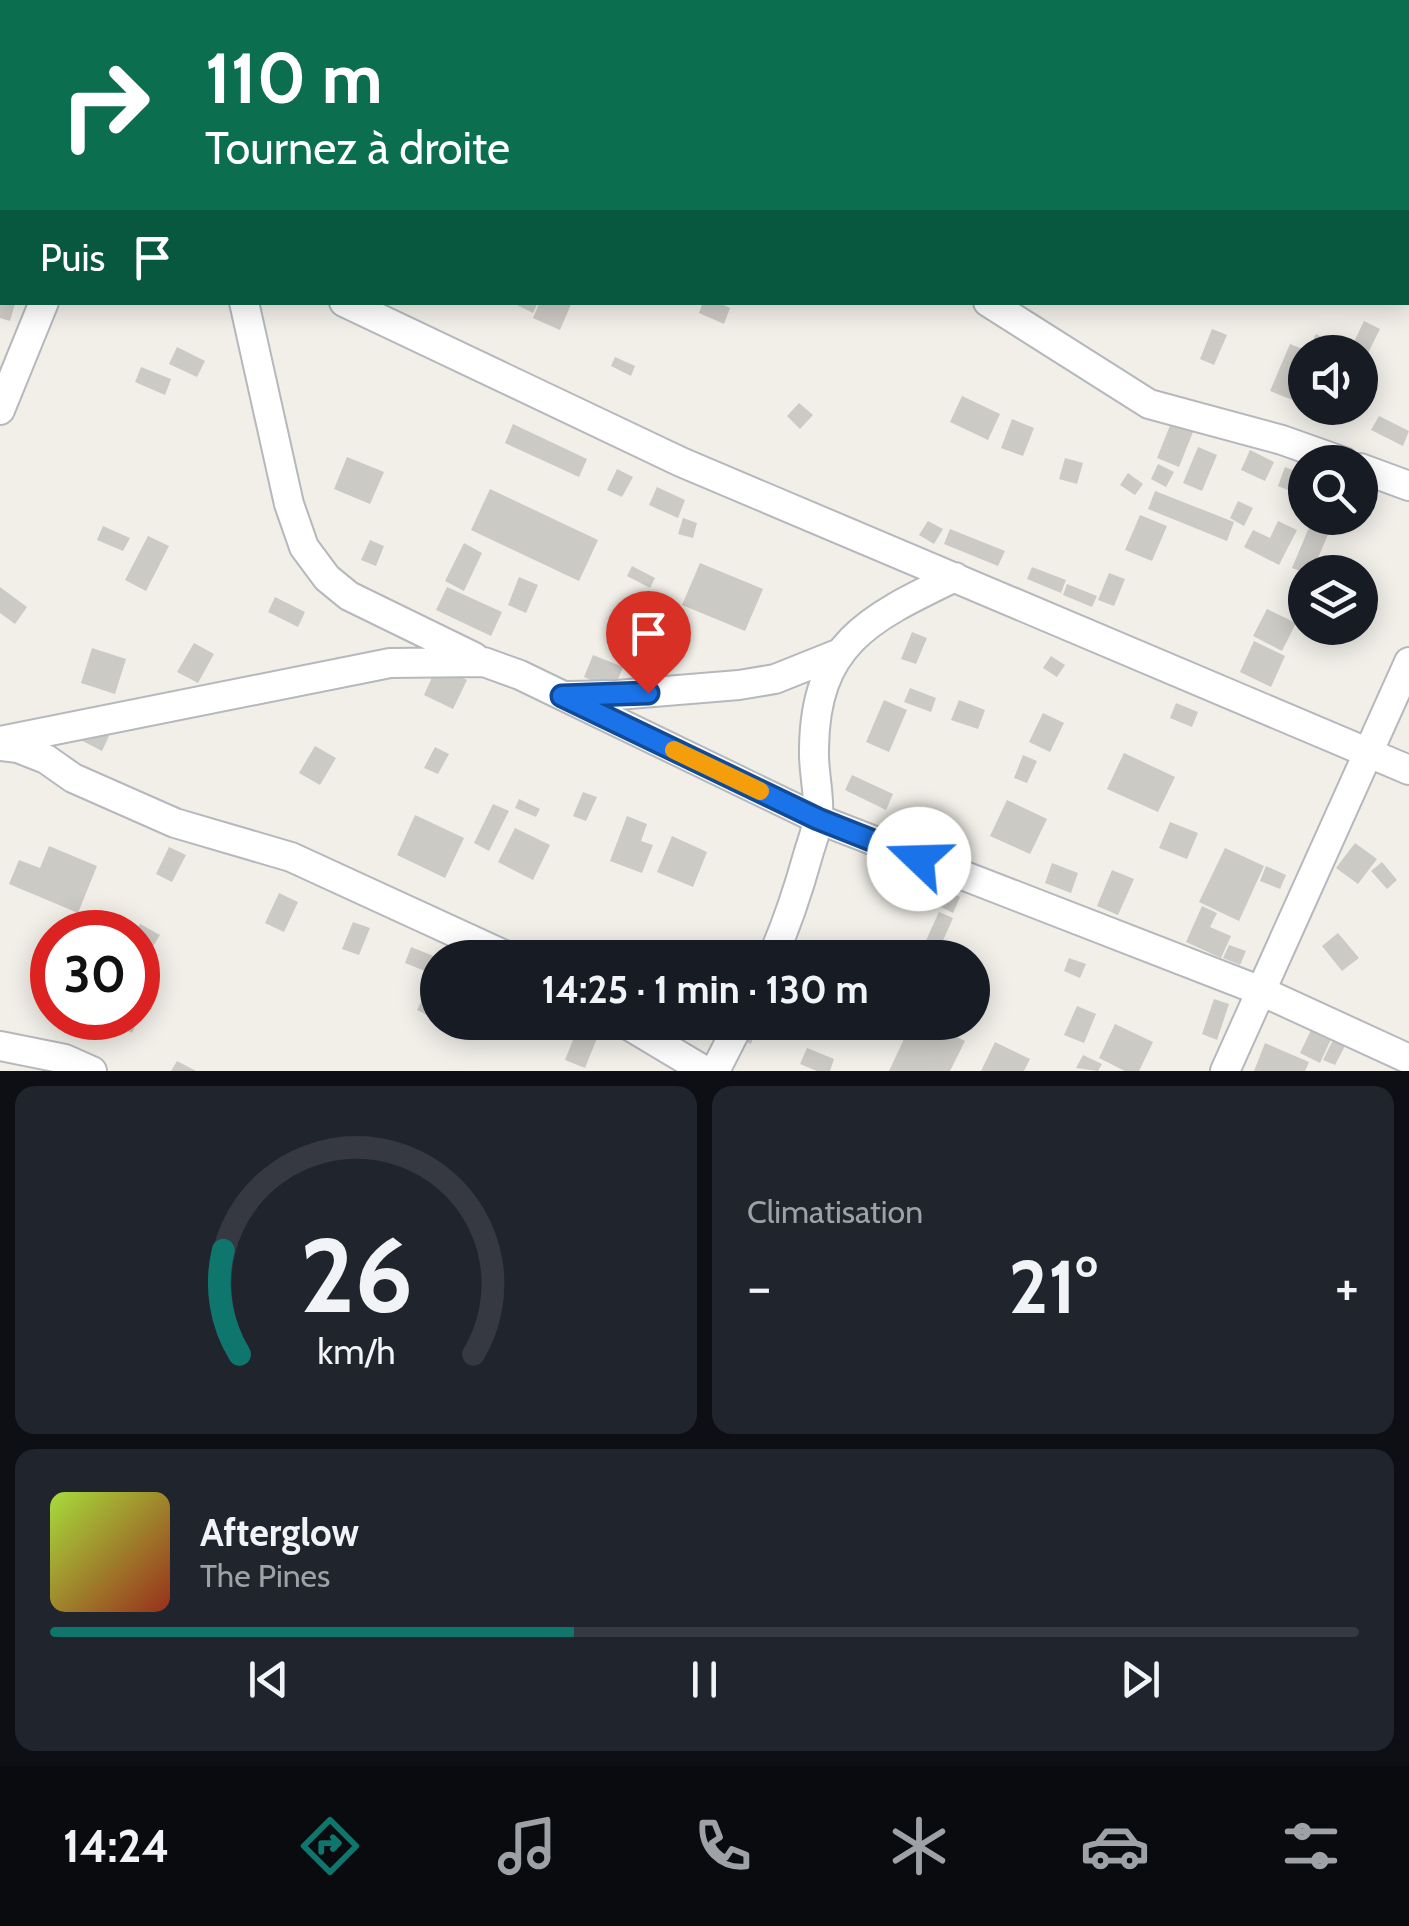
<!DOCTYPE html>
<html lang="fr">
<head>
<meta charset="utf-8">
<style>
  :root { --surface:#171b24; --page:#20242c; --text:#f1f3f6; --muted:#9ea1a6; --line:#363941; --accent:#0f766e }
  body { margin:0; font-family:Cabin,sans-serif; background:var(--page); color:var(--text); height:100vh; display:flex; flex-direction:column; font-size:38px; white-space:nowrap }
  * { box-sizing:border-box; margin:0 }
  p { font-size:32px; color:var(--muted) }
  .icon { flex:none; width:55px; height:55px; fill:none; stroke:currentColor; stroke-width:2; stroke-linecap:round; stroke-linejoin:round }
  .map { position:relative; height:1071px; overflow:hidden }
  .panel { display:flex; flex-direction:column; gap:15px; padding:15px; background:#0d0f14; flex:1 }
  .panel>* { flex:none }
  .top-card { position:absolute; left:0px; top:0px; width:1410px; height:305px; box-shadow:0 5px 25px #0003; background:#0b6e4f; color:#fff; overflow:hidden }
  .tools { position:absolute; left:1288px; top:335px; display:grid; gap:20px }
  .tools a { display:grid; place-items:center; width:90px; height:90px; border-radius:50%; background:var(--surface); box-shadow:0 5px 25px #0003; font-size:50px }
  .speed { position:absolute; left:30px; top:910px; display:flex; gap:20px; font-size:50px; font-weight:700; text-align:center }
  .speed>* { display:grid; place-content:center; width:130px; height:130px; border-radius:50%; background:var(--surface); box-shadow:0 5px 25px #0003; line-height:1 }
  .speed .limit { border:15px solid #d22; background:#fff; color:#111 }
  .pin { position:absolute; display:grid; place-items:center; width:85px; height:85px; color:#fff; margin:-102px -42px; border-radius:50% 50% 50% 0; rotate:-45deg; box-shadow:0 0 10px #0007 }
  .pin .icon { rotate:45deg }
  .me { position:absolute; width:110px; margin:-55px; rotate:291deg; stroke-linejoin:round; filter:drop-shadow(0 0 8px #0008) }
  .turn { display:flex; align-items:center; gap:35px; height:210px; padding:0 40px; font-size:45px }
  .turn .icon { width:130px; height:130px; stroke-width:2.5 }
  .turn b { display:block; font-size:70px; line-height:85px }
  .then { display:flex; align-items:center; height:95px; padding:0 40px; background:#0003; gap:20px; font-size:38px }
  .big { font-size:75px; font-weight:700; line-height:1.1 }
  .panel .tile { flex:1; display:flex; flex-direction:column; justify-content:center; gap:15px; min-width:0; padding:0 35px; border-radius:20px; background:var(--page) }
  .panel .dial { align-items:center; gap:0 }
  .dial svg { height:260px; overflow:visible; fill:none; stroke:var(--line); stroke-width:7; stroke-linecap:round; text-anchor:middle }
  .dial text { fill:var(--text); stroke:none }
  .song { display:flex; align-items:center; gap:30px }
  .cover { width:120px; height:120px; border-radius:15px; background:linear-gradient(135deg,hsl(80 70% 55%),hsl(10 70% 35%)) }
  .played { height:10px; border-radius:5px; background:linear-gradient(90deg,var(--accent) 40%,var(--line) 40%) }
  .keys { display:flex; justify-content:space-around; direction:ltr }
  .heat { display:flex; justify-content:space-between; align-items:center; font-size:55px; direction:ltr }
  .panel .tiles { flex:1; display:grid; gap:15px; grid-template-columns:1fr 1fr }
  .tile:last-child { grid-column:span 2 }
  .trip { position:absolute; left:420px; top:940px; width:570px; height:100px; border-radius:50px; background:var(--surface); box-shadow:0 5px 25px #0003; font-weight:700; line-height:100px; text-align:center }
  .dock { display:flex; height:160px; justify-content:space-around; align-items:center; background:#090b0e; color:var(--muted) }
  .dock .icon { width:70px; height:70px }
  .dock .active { color:var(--accent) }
  .dock b { font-size:45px; color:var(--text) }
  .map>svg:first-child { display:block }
</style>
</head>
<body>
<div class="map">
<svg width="1409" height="1071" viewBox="0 0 1409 1071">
  <rect width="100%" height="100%" fill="#f1efe8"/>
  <!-- building -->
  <path fill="#cccac5" d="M0,302l15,2 -5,17 -10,-3z
    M511,302h27l-5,11z
    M540,302h32l-12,28 -27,-12z
    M703,302h14l13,6 -6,16 -25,-11z
    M1364,321l16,8 -20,40v-17h-11z
    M1212,329l15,6 -13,30 -14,-6z
    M1316,334l17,9 -5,9 -19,-3z
    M1290,344l15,6v55l-35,-14z
    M177,347l28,14 -8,16 -28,-13z
    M615,357l20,9 -4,10 -20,-10z
    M141,367l30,12 -6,16 -30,-13z
    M962,396l38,18 -12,26 -38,-18z
    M799,403l14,12 -13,14 -13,-13z
    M1379,416l30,15 -6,15 -32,-16z
    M1173,418l22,9 -16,40 -22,-9z
    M1012,419l22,9 -11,28 -22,-8z
    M513,424l74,35 -8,18 -74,-34z
    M1198,447l19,8 -15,36 -19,-8z
    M1250,450l24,12 -9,19 -24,-11z
    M347,457l37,15 -14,32 -36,-15z
    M1065,458l18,5 -6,21 -18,-5z
    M1158,464l16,8 -8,15 -15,-8z
    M1285,467l20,8 -8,19 -19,-8z
    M617,469l16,8 -11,20 -15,-7z
    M1128,473l15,11 -8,11 -15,-10z
    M657,487l28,13 -7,18 -29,-13z
    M490,489l108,51 -19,41 -108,-51z
    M1155,491l79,31 -7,19 -79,-32z
    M1238,501l15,7 -9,18 -14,-8z
    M1140,515l27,11 -15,35 -27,-11z
    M683,518l14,5 -4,15 -15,-4z
    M1313,518h22l-23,54h-9l-11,-4z
    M928,521l15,8 -9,15 -15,-9z
    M1278,521l19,9 -18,35 -35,-18 9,-17 17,8z
    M103,526l27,12 -7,13 -26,-11z
    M950,529l55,22 -7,15 -54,-22z
    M148,536l21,10 -23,45 -21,-11z
    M370,540l14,6 -8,20 -15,-6z
    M464,543l18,10 -18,38 -19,-10z
    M700,563l63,26 -18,42 -63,-26z
    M632,566l23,12 -5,10 -23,-12z
    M1032,567l34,13 -5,13 -34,-14z
    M1109,573l16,6 -11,27 -16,-6z
    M519,577l19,8 -12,28 -18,-8z
    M1067,584l30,12 -5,11 -29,-12z
    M0,587l27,20 -12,17 -15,-11z
    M447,587l55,25 -11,24 -55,-26z
    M275,597l30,15 -7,15 -30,-15z
    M1267,609l29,14 -14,28 -29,-15z
    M912,632l15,6 -11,26 -15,-5z
    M1254,641l31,15 -14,31 -31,-15z
    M194,643l20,11 -16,29 -21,-11z
    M92,648l34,11 -11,35 -34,-11z
    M593,655l30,12 -9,23 -30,-13z
    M1051,656l14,9 -8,12 -14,-9z
    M437,666l30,14 -14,29 -29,-14z
    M910,688l26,10 -5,14 -27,-10z
    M884,700l23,10 -18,42 -23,-10z
    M959,700l26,10 -7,19 -27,-9z
    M1176,703l22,9 -6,15 -22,-9z
    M1043,713l21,10 -14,29 -21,-10z
    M82,723l27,13 -7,15 -27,-14z
    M315,746l21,12 -16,27 -21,-12z
    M435,747l14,7 -11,20 -14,-6z
    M1124,753l51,24 -17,35 -51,-23z
    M1023,755l14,6 -10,22 -13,-5z
    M852,775l41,19 -7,16 -41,-20z
    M583,792l14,5 -11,24 -13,-5z
    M519,799l21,10 -4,8 -21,-9z
    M1007,800l40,19 -17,35 -40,-18z
    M493,804l16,7 -20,40 -15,-8z
    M415,815l49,23 -19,40 -48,-23z
    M627,816l20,8 -6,17 12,4 -11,28 -32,-12z
    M1170,822l28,11 -11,26 -28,-11z
    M515,828l35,17 -17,35 -35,-18z
    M672,836l35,16 -14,35 -36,-15z
    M1355,843l22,16 -19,25 -22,-16z
    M49,846l48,20 -19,47 -69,-29 10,-24 21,8z
    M169,847l17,8 -14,27 -16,-8z
    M1225,848l39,18 -25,55 -40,-19z
    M1382,862l15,18 -10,9 -16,-18z
    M1052,863l26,10 -7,20 -26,-10z
    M1266,866l20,9 -6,14 -20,-8z
    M1112,870l22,9 -16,36 -21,-9z
    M918,877l42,20 -7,16 -42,-21z
    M279,893l19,9 -14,30 -19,-9z
    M1202,906l15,7 -7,14 21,9 -10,22 -35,-16z
    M939,912l14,6 -16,36 -14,-7z
    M353,922l17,6 -11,27 -17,-6z
    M140,924l20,11 -8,13 -14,-9v-7h-4z
    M1338,933l21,25 -17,13 -20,-25z
    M1229,945l17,6 -6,14 -17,-7z
    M411,947l25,10 -6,16 -25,-10z
    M1069,958l17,6 -6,14 -16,-7z
    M433,978l5,2v29l-5,9 -16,-8z
    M138,988l13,7 -19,38 -30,-15h36z
    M1214,999l15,5 -12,36 -15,-6z
    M1077,1006l19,8 -12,29 -20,-8z
    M740,1022h19l-8,22 -17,-6z
    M912,1022h15l38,19 -15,30h-61z
    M1115,1024l38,18 -14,29h-14l-26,-13z
    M579,1025l20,8 -14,35 -20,-8z
    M1312,1028l20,9 -12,26 -20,-10z
    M1334,1038l12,6 -11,21 -12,-5z
    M995,1042l35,17 -6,12h-43z
    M1265,1043l44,19 -4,9h-51z
    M807,1048l27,11 -4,12h-13l-17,-7z
    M1083,1055l19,9 -4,7 -22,-3z
    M177,1061l19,10h-25z"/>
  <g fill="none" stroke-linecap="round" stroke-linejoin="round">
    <defs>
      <path id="minor" d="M1047,0l4,2
        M176,2l4,-2
        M1408,166l1,1
        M244,302l45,202 15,43 23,31 22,18 125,61
        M344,302l337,160 728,308
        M988,302l161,102 133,36 62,22
        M0,410l44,-108
        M1360,468l49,18
        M567,696l50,-1 122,-10 36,-6 65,-26
        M0,741l390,-78 94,-1 36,13 298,144 443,172 148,68
        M0,746l18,2 28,11 27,19 102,45 116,34 220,101
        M772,958c15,-34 26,-67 36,-103 3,-11 9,-25 10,-37 2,-23 -5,-47 -4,-69 1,-106 56,-131 141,-172
        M623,1022l82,49
        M0,1046l65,13 27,12
        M715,1071l25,-49
        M1225,1071l184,-409"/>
    </defs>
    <!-- minor casing -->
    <use href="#minor" stroke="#b5b8bc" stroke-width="32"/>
    <!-- minor -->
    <use href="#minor" stroke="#fff" stroke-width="28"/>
  </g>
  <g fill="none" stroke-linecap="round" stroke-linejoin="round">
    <defs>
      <path id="route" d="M648,693l-86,3 256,123 101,40"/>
    </defs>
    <!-- route casing -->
    <use href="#route" stroke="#114b97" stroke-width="25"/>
    <!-- route -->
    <use href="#route" stroke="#1a73e8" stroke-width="18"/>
    <!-- slow -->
    <path stroke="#f59e0b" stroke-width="18" d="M674,750l86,41"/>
  </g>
</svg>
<div class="tools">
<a><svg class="icon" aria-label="sound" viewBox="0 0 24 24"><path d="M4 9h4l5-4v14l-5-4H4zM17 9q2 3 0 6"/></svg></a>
<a><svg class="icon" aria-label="search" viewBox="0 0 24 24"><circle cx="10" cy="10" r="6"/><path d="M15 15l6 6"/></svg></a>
<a><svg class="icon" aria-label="layers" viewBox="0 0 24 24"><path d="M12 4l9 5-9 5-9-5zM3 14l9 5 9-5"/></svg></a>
</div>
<div class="speed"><div class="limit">30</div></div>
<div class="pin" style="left:648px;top:693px;background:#d93025"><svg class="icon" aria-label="arrive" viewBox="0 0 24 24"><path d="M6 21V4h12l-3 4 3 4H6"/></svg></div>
<svg class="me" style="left:919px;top:859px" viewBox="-20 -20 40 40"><circle r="19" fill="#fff"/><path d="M0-13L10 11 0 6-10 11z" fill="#1a73e8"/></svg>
<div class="trip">14:25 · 1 min · 130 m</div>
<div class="top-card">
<div class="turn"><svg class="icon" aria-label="right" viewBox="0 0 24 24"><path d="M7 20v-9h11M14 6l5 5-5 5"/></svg><div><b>110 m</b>Tournez à droite</div></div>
<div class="then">Puis<svg class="icon" aria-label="arrive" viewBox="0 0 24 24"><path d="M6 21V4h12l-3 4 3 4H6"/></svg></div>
</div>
</div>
<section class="panel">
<div class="tiles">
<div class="tile dial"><svg viewBox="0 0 100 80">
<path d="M14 69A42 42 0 1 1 86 69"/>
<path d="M14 69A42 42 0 0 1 9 37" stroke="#0f766e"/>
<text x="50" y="56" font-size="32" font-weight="700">26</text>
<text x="50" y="72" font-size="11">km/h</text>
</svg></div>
<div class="tile"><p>Climatisation</p>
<div class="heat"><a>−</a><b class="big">21°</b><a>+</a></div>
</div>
<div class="tile">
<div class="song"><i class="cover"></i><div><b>Afterglow</b><p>The Pines</p></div></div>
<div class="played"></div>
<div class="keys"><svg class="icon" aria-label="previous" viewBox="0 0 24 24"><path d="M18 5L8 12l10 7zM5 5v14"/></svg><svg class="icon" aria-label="pause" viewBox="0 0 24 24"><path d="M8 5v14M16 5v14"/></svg><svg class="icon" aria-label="next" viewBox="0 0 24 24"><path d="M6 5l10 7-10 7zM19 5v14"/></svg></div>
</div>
</div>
</section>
<nav class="dock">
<b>14:24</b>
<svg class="icon active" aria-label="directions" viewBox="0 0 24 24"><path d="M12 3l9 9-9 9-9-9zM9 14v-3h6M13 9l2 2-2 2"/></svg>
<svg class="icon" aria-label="music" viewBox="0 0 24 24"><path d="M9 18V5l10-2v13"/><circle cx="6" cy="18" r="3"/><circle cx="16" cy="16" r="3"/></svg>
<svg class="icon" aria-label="phone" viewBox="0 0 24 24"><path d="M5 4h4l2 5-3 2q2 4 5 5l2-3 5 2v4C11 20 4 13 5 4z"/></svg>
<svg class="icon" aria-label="climate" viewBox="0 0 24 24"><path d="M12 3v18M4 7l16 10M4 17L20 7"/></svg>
<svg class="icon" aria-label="car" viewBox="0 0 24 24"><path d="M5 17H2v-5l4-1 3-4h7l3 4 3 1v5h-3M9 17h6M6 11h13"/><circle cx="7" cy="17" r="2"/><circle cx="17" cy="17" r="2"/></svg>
<svg class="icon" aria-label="filters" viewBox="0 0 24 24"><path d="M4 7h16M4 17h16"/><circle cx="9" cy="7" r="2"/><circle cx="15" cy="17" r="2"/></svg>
</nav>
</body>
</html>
